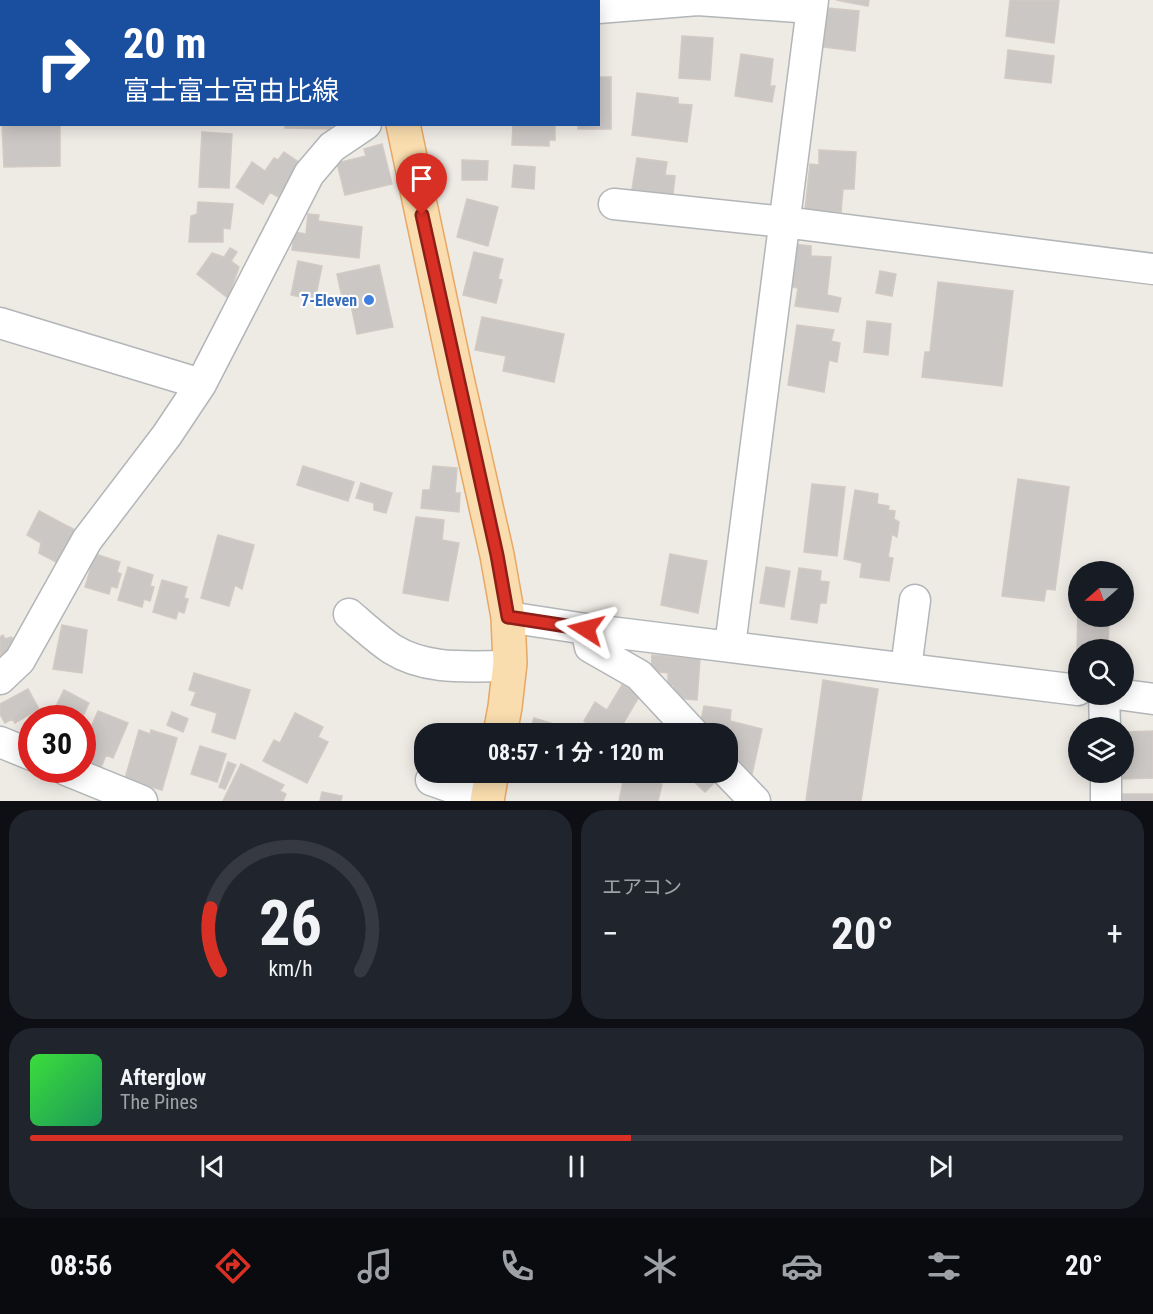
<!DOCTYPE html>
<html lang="ja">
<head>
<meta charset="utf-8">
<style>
  :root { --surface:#171b24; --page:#20242c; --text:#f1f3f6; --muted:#9ea1a6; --line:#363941; --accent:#d93025 }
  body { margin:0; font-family:"Roboto Condensed","Noto Sans JP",sans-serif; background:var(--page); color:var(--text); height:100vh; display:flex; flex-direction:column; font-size:22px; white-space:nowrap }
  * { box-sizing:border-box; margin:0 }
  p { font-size:20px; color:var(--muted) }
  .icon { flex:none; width:33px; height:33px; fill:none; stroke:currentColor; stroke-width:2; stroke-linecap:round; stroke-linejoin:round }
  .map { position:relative; height:801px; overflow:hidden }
  .panel { display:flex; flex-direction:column; gap:9px; padding:9px; background:#0d0f14; flex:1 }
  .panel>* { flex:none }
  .hud { position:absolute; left:0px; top:0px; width:600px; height:126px; box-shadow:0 3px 15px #0003; background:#1a4fa0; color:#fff; overflow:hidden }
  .needle { width:39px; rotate:250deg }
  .tools { position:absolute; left:1068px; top:561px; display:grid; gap:12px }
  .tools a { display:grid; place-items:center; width:66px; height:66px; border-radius:50%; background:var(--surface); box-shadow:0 3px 15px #0003; font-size:30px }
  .speed { position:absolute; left:18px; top:705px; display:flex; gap:12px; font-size:30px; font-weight:700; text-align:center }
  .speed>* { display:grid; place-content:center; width:78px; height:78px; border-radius:50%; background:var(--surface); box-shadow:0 3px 15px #0003; line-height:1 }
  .speed .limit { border:9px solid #d22; background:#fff; color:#111 }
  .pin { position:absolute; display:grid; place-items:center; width:51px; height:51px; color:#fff; margin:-62px -26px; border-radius:50% 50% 50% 0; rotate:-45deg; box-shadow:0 0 6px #0007 }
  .pin .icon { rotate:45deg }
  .me { position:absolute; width:66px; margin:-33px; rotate:279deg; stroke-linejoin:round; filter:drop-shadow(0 0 4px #0008) }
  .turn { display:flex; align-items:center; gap:21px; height:126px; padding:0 24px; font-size:27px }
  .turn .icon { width:78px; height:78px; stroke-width:2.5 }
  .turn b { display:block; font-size:42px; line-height:51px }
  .big { font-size:45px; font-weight:700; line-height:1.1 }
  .panel .widget { flex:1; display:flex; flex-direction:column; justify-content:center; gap:9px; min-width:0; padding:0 21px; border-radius:24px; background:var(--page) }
  .panel .dial { align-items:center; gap:0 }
  .dial svg { height:156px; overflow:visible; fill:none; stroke:var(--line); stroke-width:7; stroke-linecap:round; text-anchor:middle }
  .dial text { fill:var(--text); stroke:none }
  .song { display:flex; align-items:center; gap:18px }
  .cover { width:72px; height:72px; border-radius:9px; background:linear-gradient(135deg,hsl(120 70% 55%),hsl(150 70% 35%)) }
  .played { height:6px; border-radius:3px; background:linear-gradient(90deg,var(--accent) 55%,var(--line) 55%) }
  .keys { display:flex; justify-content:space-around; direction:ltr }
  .heat { display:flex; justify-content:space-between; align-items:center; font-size:33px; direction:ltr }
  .panel .tiles { flex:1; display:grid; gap:9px; grid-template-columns:1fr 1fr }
  .widget:last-child { grid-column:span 2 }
  .trip { position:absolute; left:414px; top:723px; width:324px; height:60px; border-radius:24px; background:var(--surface); box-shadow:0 3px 15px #0003; font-weight:700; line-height:60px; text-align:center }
  .tab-bar { display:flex; height:96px; justify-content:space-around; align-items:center; background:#090b0e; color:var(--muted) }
  .tab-bar .icon { width:42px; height:42px }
  .tab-bar .on { color:var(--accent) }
  .tab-bar b { font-size:27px; color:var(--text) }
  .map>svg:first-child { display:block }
</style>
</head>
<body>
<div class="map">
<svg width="1153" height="801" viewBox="0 0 1153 801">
  <rect width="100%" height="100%" fill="#eeeae4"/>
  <!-- building -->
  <path fill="#cbc7c4" stroke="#d2cac3" stroke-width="1.5" d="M0,0l73,2h-71v108z
    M127,0h75v2h-75z
    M836,0h33l-1,6z
    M1010,0h49l-5,43 -48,-7z
    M827,8l32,3 -4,40 -39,-5 3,-28 7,1z
    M682,36l31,2 -3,42 -31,-2z
    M1008,50l46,6 -3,27 -46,-5z
    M741,54l32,5 -3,27h5l-3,16 -37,-6z
    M598,77h13v52h-33v-5h20z
    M637,93l41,5v6l14,1 -5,37 -55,-7z
    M2,124h58v42l-56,1z
    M285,124h46v5l-46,-1z
    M513,124h42v16h-6v6l-37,-1z
    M202,132l30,2 -3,54 -30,-1z
    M382,144l10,40 -47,11 -8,-32 29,-7 -2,-7z
    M819,150l37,2 -2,37h-11l-2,23 -36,-2 5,-46 9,1z
    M284,152l16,11 -22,34 -8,-5 -7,12 -27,-17 16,-25 13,9 9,-13 4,2z
    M637,158l30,4 -2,13 10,1 -2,19 -41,-6z
    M462,160l26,1 -1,19h-25z
    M514,165l21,2 -1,22 -22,-2z
    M467,199l31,8 -10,39 -31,-9z
    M198,202l35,2 -3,25 -7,-1v14h-34l2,-26 6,-2z
    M308,214l11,1 -1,6 44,6 -3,31 -67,-8 2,-18 12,2z
    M792,244l19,2v10l20,1 -4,38 14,3 -3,14 -43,-6 3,-18 -12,-2z
    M230,248l7,4 -6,9 8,6 -11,31 -31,-24 15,-21 12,4z
    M474,252l29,7 -5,20 4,1 -6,23 -33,-8z
    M298,261l24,5 -7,34 -24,-5z
    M379,265l14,62 -36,7 -7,-34 -7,2 -6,-28z
    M880,271l16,3 -4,22 -16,-3z
    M938,282l75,9 -11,95 -80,-9 3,-25h5z
    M482,317l82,17 -10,48 -51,-11 3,-15 -31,-6z
    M867,321l24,3 -3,31 -24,-3z
    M797,325l37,5 -3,11 9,2 -3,19 -8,-2 -5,32 -36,-7z
    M303,466l51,16 -6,19 -51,-16z
    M433,466l24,2 -2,25h5l-1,19 -38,-4 2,-18h7z
    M1018,479l51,8 -14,103 -9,-1 -2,12 -42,-5z
    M361,483l31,10 -6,20 -12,-3v-7l-18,-5z
    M812,484l33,3 -8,69 -33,-4z
    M855,490l23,4 -1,10 12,2 -1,4 7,1 -1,8 5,3 -2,15 -5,-3 -4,23 5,1 -4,23 -29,-4 2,-14 -18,-4z
    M39,511l36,19 -17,33 -19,-10 2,-10 -14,-8z
    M416,517l28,3 -2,20 17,3 -11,58 -45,-8z
    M218,535l36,10 -12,44 -7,-4 -6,21 -28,-8z
    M95,554l25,8 -3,10 4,2 -4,14 -6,-2 -2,8 -24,-7z
    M670,554l37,7 -9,52 -37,-8z
    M128,567l25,8 -3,11 4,1 -4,14 -6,-2 -2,8 -24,-7z
    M766,567l24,4 -6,36 -24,-4z
    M799,568l22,3 -1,10 9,1 -3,21h-6l-3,20 -26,-4z
    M162,580l25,7 -3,11 4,1 -4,14 -6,-2 -2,8 -23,-7z
    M1078,607v9h31l-1,34h-30v4l-1,-1z
    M62,625l25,5 -5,43 -29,-4z
    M3,635l2,4 6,-2 5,4 -9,14 -7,2v-20z
    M652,655l48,4 -3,41 -24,-2 1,-12 -6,-1v-12l-17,-2z
    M194,673l56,17 -15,49 -23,-7 5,-19 -26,-8 5,-13 -7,-2z
    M823,680l55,9 -17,112h-55z
    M622,685l18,10 -23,39h-13l-20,-13 11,-19 12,8z
    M28,689l11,20 -24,14 -3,-4 -7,4 -5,-9v-10z
    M64,690l25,13 -7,15h-32z
    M704,706l27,4 -1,11 32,8 -11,50 -23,-25v-20h-20l-8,-9z
    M98,711l30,12 -15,35 -7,-3 -6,15 -18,-7v-15z
    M172,712l16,7 -5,13 -16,-7z
    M295,713l28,14 -5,10 10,5 -21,41 -44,-22 11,-21 6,3z
    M534,718l46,14v2h-51z
    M139,730l11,4 1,-4 26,8 -15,52 -18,-5 -1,3 -19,-6z
    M1153,731v47l-33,1v-7h4v-40z
    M200,746l26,8 -9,28 -26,-8z
    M228,762l8,3 -11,24 -6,-2z
    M241,764l43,21 -4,6 6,3 -3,7h-60z
    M691,772h22l6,6 -14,14 -17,-16z
    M624,777l38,7 -4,17h-39z
    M322,792l20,4 -1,5h-21z
    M1121,794h32v7h-32z"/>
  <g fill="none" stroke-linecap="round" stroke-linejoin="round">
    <defs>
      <path id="minor" d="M598,8l100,-8 114,8
        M614,204l170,18 369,47
        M0,323l201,61
        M349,614c14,12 28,25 43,35 35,22 78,17 117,17
        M508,617l78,12 492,61
        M586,629l4,18 49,28 55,59
        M730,646l83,-646
        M906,668l9,-68
        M0,679l20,-19 67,-120 80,-105 34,-51 108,-210 23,-27 34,-23
        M1104,694l1,34
        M1117,694l36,5
        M0,742l32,13
        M66,770l76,31
        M727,772l28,29
        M1106,772v29
        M431,780l56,20"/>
      <path id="major" d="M381,0v2
        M403,124l53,250 41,181 11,62 2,46 -5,44 -5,27
        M487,801l5,-29"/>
    </defs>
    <!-- minor casing -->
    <use href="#minor" stroke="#b2b6b8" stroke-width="33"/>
    <!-- major casing -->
    <use href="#major" stroke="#e8a764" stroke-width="36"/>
    <!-- minor -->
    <use href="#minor" stroke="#fff" stroke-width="30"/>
    <!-- major -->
    <use href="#major" stroke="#f9ddae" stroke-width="33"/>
  </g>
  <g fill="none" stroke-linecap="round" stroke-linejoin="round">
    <defs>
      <path id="route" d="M422,215l75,340 11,62 78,12"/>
    </defs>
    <!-- route casing -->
    <use href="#route" stroke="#8d1f18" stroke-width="15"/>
    <!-- route -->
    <use href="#route" stroke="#d93025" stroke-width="10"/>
  </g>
  <!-- markers -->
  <circle fill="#3f7fe0" stroke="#fff" stroke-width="2" cx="369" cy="300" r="6"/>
  <g text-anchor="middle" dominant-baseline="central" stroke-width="4.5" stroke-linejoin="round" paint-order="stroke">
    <!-- shop labels -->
    <g font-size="16" font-weight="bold" fill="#366cbe" stroke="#fff" text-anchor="end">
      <text x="357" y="300">7-Eleven</text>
    </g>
  </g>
</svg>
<div class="tools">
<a><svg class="needle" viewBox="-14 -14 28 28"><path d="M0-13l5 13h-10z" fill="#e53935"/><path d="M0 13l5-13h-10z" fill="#9ea1a6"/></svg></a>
<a><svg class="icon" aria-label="search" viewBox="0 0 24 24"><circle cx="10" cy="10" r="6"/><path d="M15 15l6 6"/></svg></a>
<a><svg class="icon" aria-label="layers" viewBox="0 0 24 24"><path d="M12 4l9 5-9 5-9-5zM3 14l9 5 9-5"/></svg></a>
</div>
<div class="speed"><div class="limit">30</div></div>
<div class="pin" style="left:422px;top:215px;background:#d93025"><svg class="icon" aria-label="arrive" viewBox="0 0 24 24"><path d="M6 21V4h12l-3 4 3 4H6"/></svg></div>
<svg class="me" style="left:586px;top:629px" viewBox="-20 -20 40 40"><path d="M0-17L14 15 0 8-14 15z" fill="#d93025" stroke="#fff" stroke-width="4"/></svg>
<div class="trip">08:57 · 1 分 · 120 m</div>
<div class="hud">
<div class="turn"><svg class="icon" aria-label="right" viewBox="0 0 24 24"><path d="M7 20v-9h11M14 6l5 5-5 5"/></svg><div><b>20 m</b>富士富士宮由比線</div></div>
</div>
</div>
<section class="panel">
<div class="tiles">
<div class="widget dial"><svg viewBox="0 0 100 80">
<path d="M14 69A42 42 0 1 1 86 69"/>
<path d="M14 69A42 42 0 0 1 9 37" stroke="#d93025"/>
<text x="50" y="56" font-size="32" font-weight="700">26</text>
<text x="50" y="72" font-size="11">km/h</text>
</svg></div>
<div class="widget"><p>エアコン</p>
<div class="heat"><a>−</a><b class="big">20°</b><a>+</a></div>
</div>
<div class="widget">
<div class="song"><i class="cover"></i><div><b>Afterglow</b><p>The Pines</p></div></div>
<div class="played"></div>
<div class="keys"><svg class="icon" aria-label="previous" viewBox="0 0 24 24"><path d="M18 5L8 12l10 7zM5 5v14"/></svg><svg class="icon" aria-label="pause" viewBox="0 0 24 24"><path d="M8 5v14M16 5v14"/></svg><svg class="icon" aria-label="next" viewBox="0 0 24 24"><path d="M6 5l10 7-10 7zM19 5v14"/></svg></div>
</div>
</div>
</section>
<nav class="tab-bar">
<b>08:56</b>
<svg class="icon on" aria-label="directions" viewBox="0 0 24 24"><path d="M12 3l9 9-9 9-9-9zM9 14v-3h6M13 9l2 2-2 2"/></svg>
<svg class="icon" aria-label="music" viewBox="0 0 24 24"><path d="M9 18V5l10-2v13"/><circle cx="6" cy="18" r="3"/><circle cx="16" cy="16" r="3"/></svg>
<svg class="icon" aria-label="phone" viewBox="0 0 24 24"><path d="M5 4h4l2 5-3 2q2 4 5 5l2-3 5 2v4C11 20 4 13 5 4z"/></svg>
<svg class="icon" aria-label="climate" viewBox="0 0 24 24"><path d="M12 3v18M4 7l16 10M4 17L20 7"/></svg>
<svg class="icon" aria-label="car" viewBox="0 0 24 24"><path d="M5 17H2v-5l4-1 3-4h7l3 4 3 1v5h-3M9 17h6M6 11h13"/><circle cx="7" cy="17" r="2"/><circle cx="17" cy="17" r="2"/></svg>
<svg class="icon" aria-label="filters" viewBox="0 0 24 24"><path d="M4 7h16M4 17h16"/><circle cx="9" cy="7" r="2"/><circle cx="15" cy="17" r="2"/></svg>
<b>20°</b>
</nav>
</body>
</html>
